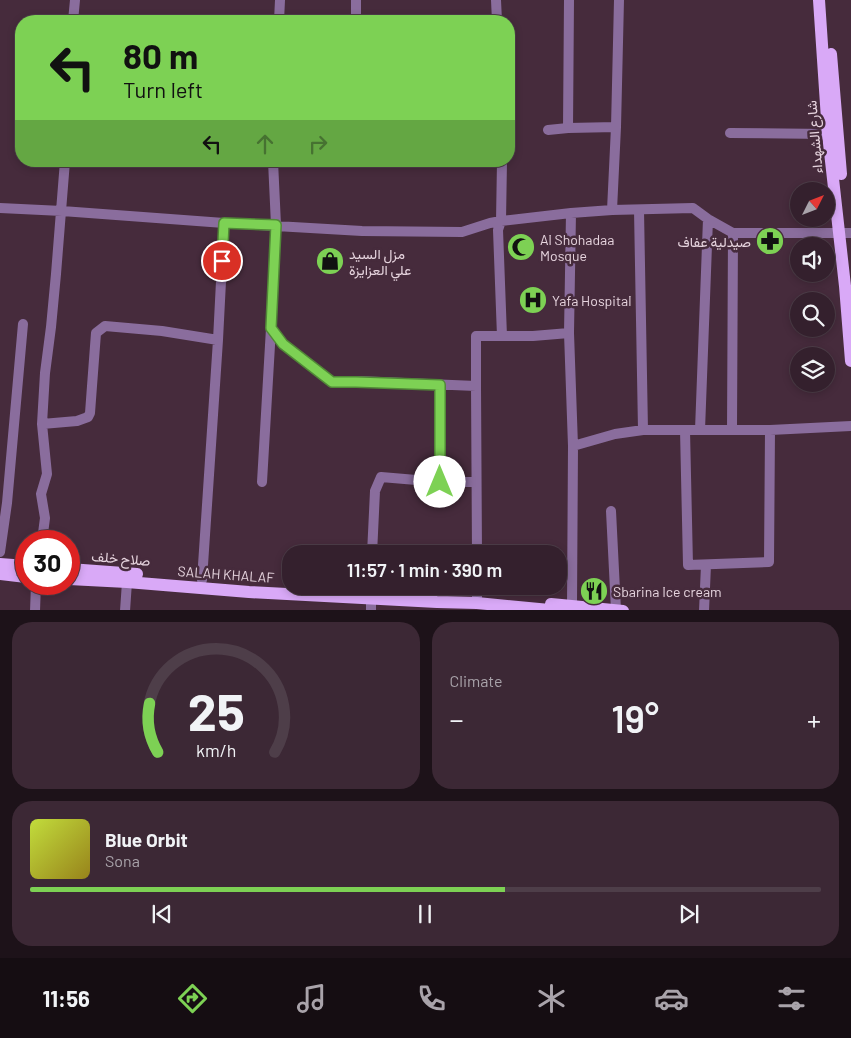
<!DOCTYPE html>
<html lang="en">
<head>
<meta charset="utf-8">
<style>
  :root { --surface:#34202d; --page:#3c2835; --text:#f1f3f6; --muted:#a9a3aa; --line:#4e3e49; --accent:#7dd154 }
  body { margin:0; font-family:Barlow,Vazirmatn,sans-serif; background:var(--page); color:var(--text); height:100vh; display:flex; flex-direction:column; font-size:19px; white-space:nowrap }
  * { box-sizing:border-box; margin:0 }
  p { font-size:16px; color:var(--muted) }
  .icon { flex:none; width:28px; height:28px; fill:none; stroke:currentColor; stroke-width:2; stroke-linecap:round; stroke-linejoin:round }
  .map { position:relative; height:610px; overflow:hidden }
  .side { display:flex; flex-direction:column; gap:12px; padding:12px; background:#1d1219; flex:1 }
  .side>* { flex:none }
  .top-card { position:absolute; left:15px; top:15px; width:500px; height:152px; border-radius:20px; box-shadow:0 2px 8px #0003,0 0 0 1px var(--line); background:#7dd154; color:#111; overflow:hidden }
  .needle { width:32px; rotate:48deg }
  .tools { position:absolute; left:790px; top:182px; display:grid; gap:10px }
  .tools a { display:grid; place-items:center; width:45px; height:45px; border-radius:50%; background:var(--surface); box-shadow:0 2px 8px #0003,0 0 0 1px var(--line); font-size:25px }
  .speed { position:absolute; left:15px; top:530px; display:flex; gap:10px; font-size:25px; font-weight:700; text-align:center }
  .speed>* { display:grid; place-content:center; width:65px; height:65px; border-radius:50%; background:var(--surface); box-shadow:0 2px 8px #0003,0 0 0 1px var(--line); line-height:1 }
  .speed .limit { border:8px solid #d22; background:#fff; color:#111 }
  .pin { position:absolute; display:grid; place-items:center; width:42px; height:42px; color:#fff; margin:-21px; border:2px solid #fff; border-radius:50%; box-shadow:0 1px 5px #0007 }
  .me { position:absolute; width:55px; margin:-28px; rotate:0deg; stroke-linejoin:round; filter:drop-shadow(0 0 4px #0008) }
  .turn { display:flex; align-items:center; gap:18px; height:105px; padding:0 25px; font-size:22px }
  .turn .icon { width:65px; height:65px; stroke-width:2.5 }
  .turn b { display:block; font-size:35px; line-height:42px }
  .lanes { display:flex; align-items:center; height:48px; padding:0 25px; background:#0003; justify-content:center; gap:25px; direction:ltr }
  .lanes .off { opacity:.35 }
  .big { font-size:38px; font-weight:600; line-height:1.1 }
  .side .card { flex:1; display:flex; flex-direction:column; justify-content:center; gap:8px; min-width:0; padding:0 18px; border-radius:20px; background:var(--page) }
  .side .dial { align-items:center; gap:0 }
  .dial svg { height:130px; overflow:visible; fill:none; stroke:var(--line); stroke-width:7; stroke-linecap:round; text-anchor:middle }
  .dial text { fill:var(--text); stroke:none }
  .song { display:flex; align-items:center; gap:15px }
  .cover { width:60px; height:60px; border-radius:8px; background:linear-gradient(135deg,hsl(70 70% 55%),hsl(50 70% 35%)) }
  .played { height:5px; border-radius:2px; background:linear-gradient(90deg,var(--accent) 60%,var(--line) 60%) }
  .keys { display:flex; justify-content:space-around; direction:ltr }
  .heat { display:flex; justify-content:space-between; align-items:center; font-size:28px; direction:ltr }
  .side .tiles { flex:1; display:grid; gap:12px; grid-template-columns:1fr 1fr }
  .card:last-child { grid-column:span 2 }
  .trip { position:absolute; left:282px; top:545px; width:285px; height:50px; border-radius:20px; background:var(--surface); box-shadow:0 2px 8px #0003,0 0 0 1px var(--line); font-weight:600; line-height:50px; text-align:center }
  .tabs { display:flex; height:80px; justify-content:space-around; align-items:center; background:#150d12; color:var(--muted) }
  .tabs .icon { width:35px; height:35px }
  .tabs .current { color:var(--accent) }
  .tabs b { font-size:22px; color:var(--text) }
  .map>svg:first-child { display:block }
</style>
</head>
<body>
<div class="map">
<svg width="851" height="611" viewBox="0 0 851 611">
  <rect width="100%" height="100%" fill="#462b3c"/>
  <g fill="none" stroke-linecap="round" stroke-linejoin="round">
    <!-- minor -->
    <path stroke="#8a6d9d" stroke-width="10" d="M356,0v21
      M496,0l1,21
      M73,21l2,-21
      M279,21l1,-21
      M568,128l1,-128
      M548,130l20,-2 48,-1
      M730,133l98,1
      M502,161l-1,60 -3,9 4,106
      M0,208l62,3 162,12 138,8 100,1 28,-9 11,-2 70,-8 41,-3 81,-2 15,11 25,14h118
      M612,210l4,-83 3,-127
      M639,210l4,220
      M571,213l-2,120 4,113 -1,160
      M271,328l12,16 49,38 25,-1 119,5 1,168
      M440,385v97
      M476,386v-50h57l36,-3
      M42,424l35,-3 11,-4 2,-4 2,-27 4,-53 9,-7 57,5 56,9
      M700,430l8,-211
      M732,430l1,-197
      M770,430l81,-4
      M573,446l42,-12 28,-4h127l-1,132 -81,3 -3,-135
      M262,482l9,-154 5,-103 -3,-64
      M611,511l5,99
      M42,541l3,-23 -4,-24 6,-20 -5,-50 3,-51 6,-46 5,-53 9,-113
      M0,552l7,-49 16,-179
      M372,554l3,-63 6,-14 59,5h35
      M202,580l16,-240 6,-117
      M477,586v17
      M370,590v-4
      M35,611l1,-27
      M125,611l2,-29
      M371,611v-13
      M704,611l2,-46"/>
    <!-- major -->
    <path stroke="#d9a9f7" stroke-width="12" d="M819,0l9,134 17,152 6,75
      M831,54l10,120
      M0,564l26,2
      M69,569l68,5
      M0,574l26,3
      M69,579l58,3 122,10 188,10 40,1 83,8
      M317,586l42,3
      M551,604l72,7"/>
  </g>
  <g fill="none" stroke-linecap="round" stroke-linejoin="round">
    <defs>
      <path id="route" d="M222,261l2,-38 52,2 -5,103 12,16 49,38h24l84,3v97"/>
    </defs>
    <!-- route casing -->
    <use href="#route" stroke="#518837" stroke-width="12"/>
    <!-- route -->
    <use href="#route" stroke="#7dd154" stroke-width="9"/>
  </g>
  <!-- icons -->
  <defs>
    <symbol id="pharmacy-disc" viewBox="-11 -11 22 22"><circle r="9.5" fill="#7dd154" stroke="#462b3c"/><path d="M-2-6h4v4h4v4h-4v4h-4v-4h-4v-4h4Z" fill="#111"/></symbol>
    <symbol id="mosque-disc" viewBox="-11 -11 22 22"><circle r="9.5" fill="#7dd154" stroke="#462b3c"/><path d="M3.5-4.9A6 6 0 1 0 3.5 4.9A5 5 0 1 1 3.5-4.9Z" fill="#111"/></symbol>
    <symbol id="shop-disc" viewBox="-11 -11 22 22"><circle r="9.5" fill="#7dd154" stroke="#462b3c"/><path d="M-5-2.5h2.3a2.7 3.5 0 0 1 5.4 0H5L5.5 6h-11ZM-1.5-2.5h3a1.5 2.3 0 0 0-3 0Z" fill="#111"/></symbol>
    <symbol id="hospital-disc" viewBox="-11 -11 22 22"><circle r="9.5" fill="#7dd154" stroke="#462b3c"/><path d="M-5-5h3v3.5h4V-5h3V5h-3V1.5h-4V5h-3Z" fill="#111"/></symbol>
    <symbol id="restaurant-disc" viewBox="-11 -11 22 22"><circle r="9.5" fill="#7dd154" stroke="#462b3c"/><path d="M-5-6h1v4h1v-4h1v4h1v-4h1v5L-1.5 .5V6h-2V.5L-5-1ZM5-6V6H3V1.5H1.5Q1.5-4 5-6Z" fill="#111"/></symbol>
  </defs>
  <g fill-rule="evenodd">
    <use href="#pharmacy-disc" x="754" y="225" width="32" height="32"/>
    <use href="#mosque-disc" x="505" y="231" width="32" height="32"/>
    <use href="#shop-disc" x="314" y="245" width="32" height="32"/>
    <use href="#hospital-disc" x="517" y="284" width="32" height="32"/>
    <use href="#restaurant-disc" x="578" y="575" width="32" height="32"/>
  </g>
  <g text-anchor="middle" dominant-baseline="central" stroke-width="5" stroke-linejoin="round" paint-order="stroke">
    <!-- street labels -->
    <g font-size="14" fill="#e6d4de" stroke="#462b3c">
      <text transform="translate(814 137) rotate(-95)">شارع الشهداء</text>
      <text transform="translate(121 558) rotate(5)">صلاح خلف</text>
      <text transform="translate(226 574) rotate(4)">SALAH KHALAF</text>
    </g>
    <!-- poi labels -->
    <g font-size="14" fill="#e6d4de" stroke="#462b3c" text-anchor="start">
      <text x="540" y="239">Al Shohadaa<tspan x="540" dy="16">Mosque</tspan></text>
      <text x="751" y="241" text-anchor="end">صيدلية عفاف</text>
      <text x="349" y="253">مزل السيد<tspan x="349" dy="16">علي العزايزة</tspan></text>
      <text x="552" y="300">Yafa Hospital</text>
      <text x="613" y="591">Sbarina Ice cream</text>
    </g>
  </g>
</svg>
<div class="tools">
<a><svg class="needle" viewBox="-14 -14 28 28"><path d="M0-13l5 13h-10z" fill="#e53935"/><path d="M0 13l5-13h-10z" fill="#a9a3aa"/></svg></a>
<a><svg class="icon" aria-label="sound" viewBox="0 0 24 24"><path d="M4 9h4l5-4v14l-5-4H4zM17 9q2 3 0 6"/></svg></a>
<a><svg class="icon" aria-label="search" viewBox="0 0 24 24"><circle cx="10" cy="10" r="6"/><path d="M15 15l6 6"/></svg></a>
<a><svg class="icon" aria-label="layers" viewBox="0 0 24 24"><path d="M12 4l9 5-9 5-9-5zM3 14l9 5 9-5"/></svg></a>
</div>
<div class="speed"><div class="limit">30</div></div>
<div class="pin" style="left:222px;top:261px;background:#d93025"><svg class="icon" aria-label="arrive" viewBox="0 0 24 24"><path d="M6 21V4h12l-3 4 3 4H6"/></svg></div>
<svg class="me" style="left:440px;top:482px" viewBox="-20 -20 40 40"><circle r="19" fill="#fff"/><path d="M0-13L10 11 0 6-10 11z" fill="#7dd154"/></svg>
<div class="trip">11:57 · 1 min · 390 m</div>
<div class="top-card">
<div class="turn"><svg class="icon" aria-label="left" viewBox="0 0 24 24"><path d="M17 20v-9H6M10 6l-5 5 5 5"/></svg><div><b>80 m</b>Turn left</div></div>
<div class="lanes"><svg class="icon" aria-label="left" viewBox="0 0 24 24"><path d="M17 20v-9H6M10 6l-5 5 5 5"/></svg><svg class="icon off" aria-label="ahead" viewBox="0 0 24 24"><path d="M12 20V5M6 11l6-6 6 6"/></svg><svg class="icon off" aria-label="right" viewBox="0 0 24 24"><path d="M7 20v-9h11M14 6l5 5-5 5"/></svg></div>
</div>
</div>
<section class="side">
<div class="tiles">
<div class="card dial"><svg viewBox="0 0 100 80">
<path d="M14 69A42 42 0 1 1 86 69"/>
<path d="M14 69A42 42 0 0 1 9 39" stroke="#7dd154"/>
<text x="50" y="56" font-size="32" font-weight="700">25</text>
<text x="50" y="72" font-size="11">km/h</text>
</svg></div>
<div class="card"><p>Climate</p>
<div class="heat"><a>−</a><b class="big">19°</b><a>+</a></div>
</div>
<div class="card">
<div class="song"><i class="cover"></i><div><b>Blue Orbit</b><p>Sona</p></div></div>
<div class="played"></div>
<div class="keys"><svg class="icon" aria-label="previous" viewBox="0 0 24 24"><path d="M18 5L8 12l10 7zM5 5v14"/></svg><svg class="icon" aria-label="pause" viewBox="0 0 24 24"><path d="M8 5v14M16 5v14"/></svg><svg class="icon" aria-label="next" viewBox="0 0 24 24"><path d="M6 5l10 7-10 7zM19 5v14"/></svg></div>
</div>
</div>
</section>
<nav class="tabs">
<b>11:56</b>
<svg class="icon current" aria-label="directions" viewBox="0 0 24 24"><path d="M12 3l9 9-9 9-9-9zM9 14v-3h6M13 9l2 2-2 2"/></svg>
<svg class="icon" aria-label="music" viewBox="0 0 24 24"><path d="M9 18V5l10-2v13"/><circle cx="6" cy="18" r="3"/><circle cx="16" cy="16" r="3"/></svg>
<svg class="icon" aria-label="phone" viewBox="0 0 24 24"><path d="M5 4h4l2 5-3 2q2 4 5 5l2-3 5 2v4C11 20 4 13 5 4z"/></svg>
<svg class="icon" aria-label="climate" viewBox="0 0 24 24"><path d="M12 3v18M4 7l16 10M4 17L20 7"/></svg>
<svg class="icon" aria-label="car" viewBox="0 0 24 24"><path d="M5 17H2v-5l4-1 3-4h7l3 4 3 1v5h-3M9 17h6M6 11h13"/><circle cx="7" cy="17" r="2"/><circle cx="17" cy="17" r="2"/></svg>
<svg class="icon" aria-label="filters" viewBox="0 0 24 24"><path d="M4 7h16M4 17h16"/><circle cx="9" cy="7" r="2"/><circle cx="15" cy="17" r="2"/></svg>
</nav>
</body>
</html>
